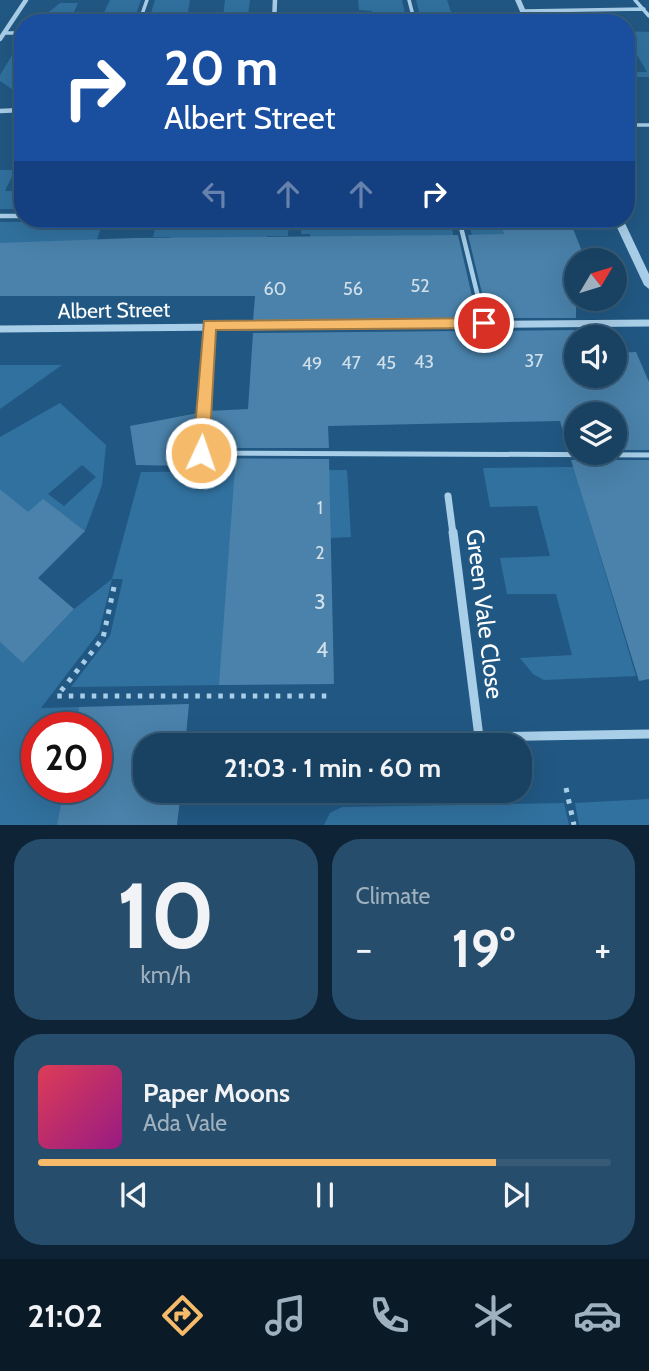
<!DOCTYPE html>
<html lang="en">
<head>
<meta charset="utf-8">
<style>
  :root { --surface:#194262; --page:#264d6b; --text:#f1f3f6; --muted:#9fb0be; --line:#375b77; --accent:#f5bb6a }
  body { margin:0; font-family:Cabin,sans-serif; background:var(--page); color:var(--text); height:100vh; display:flex; flex-direction:column; font-size:26px; white-space:nowrap }
  * { box-sizing:border-box; margin:0 }
  p { font-size:23px; color:var(--muted) }
  .icon { flex:none; width:38px; height:38px; fill:none; stroke:currentColor; stroke-width:2; stroke-linecap:round; stroke-linejoin:round }
  .map { position:relative; height:825px; overflow:hidden }
  .panel { display:flex; flex-direction:column; gap:14px; padding:14px; background:#0e2436; flex:1 }
  .panel>* { flex:none }
  .banner { position:absolute; left:14px; top:14px; width:621px; height:214px; border-radius:28px; box-shadow:0 7px 28px #0002,0 0 0 2px var(--line); background:#1a4fa0; color:#fff; overflow:hidden }
  .needle { width:46px; rotate:52deg }
  .controls { position:absolute; left:564px; top:248px; display:grid; gap:14px }
  .controls a { display:grid; place-items:center; width:63px; height:63px; border-radius:50%; background:var(--surface); box-shadow:0 7px 28px #0002,0 0 0 2px var(--line); font-size:35px }
  .speed { position:absolute; left:21px; top:712px; display:flex; gap:14px; font-size:35px; font-weight:700; text-align:center }
  .speed>* { display:grid; place-content:center; width:91px; height:91px; border-radius:50%; background:var(--surface); box-shadow:0 7px 28px #0002,0 0 0 2px var(--line); line-height:1 }
  .speed .limit { border:10px solid #d22; background:#fff; color:#111 }
  .pin { position:absolute; display:grid; place-items:center; width:60px; height:60px; color:#fff; margin:-30px; border:4px solid #fff; border-radius:50%; box-shadow:0 2px 7px #0007 }
  .me { position:absolute; width:77px; margin:-38px; rotate:3deg; stroke-linejoin:round; filter:drop-shadow(0 0 5px #0008) }
  .turn { display:flex; align-items:center; gap:24px; height:147px; padding:0 35px; font-size:32px }
  .turn .icon { width:91px; height:91px; stroke-width:2.5 }
  .turn b { display:block; font-size:49px; line-height:60px }
  .lanes { display:flex; align-items:center; height:66px; padding:0 35px; background:#0003; justify-content:center; gap:35px; direction:ltr }
  .lanes .off { opacity:.35 }
  .big { font-size:52px; font-weight:700; line-height:1.1 }
  .panel .widget { flex:1; display:flex; flex-direction:column; justify-content:center; gap:10px; min-width:0; padding:0 24px; border-radius:28px; background:var(--page) }
  .panel .dial { align-items:center; gap:0 }
  .dial b { font-size:91px; line-height:1 }
  .song { display:flex; align-items:center; gap:21px }
  .cover { width:84px; height:84px; border-radius:10px; background:linear-gradient(135deg,hsl(350 70% 55%),hsl(310 70% 35%)) }
  .played { height:7px; border-radius:4px; background:linear-gradient(90deg,var(--accent) 80%,var(--line) 80%) }
  .keys { display:flex; justify-content:space-around; direction:ltr }
  .heat { display:flex; justify-content:space-between; align-items:center; font-size:38px; direction:ltr }
  .panel .tiles { flex:1; display:grid; gap:14px; grid-template-columns:1fr 1fr }
  .widget:last-child { grid-column:span 2 }
  .trip { position:absolute; left:133px; top:733px; width:399px; height:70px; border-radius:28px; background:var(--surface); box-shadow:0 7px 28px #0002,0 0 0 2px var(--line); font-weight:700; line-height:70px; text-align:center }
  .menu { display:flex; height:112px; justify-content:space-around; align-items:center; background:#0a1a27; color:var(--muted) }
  .menu .icon { width:49px; height:49px }
  .menu .current { color:var(--accent) }
  .menu b { font-size:32px; color:var(--text) }
  .map>svg:first-child { display:block }
</style>
</head>
<body>
<div class="map">
<svg width="649" height="825" viewBox="0 0 649 825">
  <rect width="100%" height="100%" fill="#215883"/>
  <!-- green -->
  <path fill="#31719f" fill-rule="evenodd" d="M110,0h31l-8,22 -34,1z
    M155,0h35l-3,17h36l2,-17h25l-3,23h-99z
    M358,0h44l5,23h-45l-1,-7h11v-5l-13,-1z
    M416,0h31l8,23h-33z
    M60,3h18l-9,20h-34z
    M627,31l22,1v45h-14l-4,-5h16l-10,-17h-10v-5l6,-1 -6,-5z
    M23,37v59h-1l-22,-15v-6z
    M0,170h15l-10,21h18v18h-23z
    M450,219l6,29 -146,2v-16h-9v-14z
    M468,219h40l1,3h-9l4,12h13l-42,15z
    M157,220h132l-1,16h-21l-2,13 -96,-1 2,-11h-18z
    M103,221l-6,19 -97,10v-28z
    M0,365h62l-62,44z
    M60,403l46,42 -4,40 -17,46 -16,-12 -19,18 -30,-31 -20,-17v-52zM82,465l14,12 -32,29 -16,-12z
    M649,466l-70,19 57,191 -92,4 -11,-6 -13,-16 52,-3 -16,-61h-49l-7,-36 50,-2 -13,-50 -47,1 -7,-39z
    M347,470l4,67 -21,1 -96,-40 -14,187 -149,2 39,-51 13,-57h-11l-13,53 -58,76 38,-1 -4,21h-38v60h27l-7,37h-57v-183l24,20 50,-53 38,-30 29,-107z
    M649,799v26h-70l-4,-22z
    M564,803l5,22h-245l6,-12 12,-6z"/>
  <!-- building -->
  <path fill="#4a82ab" d="M508,219h61l17,42h-10v57h-88l-20,-83 36,-1 -4,-12h9z
    M458,235l19,83 -224,3 2,-25h-255v-53l135,-5z
    M576,330v46h38v-23l22,-1 13,30v68h-35v-35h-38v34h-8l-8,-28 -232,5 1,22h-122l2,-37 39,-2 5,-76z
    M198,413l-2,40 3,5 130,1 5,225 -115,1 16,-218 -99,-2 -6,-39z
    M571,460h78v219l-10,2z
    M0,489l28,23 15,-13 42,32 -47,47 36,31 -51,54 -23,-21z
    M189,704l-4,42h-40v45h36l-4,34h-120l7,-37h32v-60h-21l4,-21z"/>
  <g fill="none" stroke-linecap="round" stroke-linejoin="round">
    <!-- path -->
    <path stroke="#a9cee8" stroke-width="5" stroke-dasharray="4.5 7" stroke-linecap="butt" d="M114,587l-11,51 -46,58h271
      M566,788l8,37"/>
    <!-- service-far2 -->
    <path stroke="#a9cee8" stroke-width="3.5" d="M409,0l6,23
      M635,0l14,16
      M523,11l121,-2
      M139,23l8,-23
      M4,33h19
      M626,125h23"/>
    <!-- service-far1 -->
    <path stroke="#a9cee8" stroke-width="4.5" d="M0,216h23
      M459,219l22,90"/>
    <!-- service -->
    <path stroke="#a9cee8" stroke-width="5" d="M480,307l4,16
      M209,325l-8,128 448,2"/>
    <!-- minor-far2 -->
    <path stroke="#a9cee8" stroke-width="4.5" d="M274,23l1,-23
      M0,39l26,-39
      M0,111l23,-1"/>
    <!-- minor-far1 -->
    <path stroke="#a9cee8" stroke-width="7" d="M0,329l649,-6
      M448,496l5,38"/>
    <!-- minor -->
    <path stroke="#a9cee8" stroke-width="9" d="M453,532l26,205
      M372,746l107,-9 170,-3"/>
    <!-- tertiary -->
    <path fill="#a9cee8" fill-rule="evenodd" d="M515,0h6l10,23h-6z
      M613,219h10l26,55v15l-5,-4z"/>
  </g>
  <!-- route -->
  <path fill="#f5bb6a" stroke="#9f7a45" stroke-width="2" d="M484,318l8,5 -8,5 -268,2 -7,123 -2,5h-12l-2,-5 11,-132z"/>
  <g text-anchor="middle" dominant-baseline="central" stroke-width="7" stroke-linejoin="round" paint-order="stroke">
    <!-- number labels -->
    <g font-size="18" fill="#d2e0ea">
      <text x="420" y="286">52</text>
      <text x="275" y="289">60</text>
      <text x="353" y="289">56</text>
      <text x="534" y="361">37</text>
      <text x="424" y="362">43</text>
      <text x="351" y="363">47</text>
      <text x="386" y="363">45</text>
      <text x="312" y="364">49</text>
      <text x="320" y="508">1</text>
      <text x="320" y="553">2</text>
    </g>
    <!-- street labels -->
    <g font-size="21" fill="#fff" stroke="#215883">
      <text transform="translate(114 310) rotate(-1)">Albert Street</text>
    </g>
    <!-- near-number labels -->
    <g font-size="21" fill="#d2e0ea">
      <text x="320" y="601">3</text>
      <text x="322" y="649">4</text>
    </g>
    <!-- near-street labels -->
    <g font-size="24" fill="#fff" stroke="#215883">
      <text transform="translate(485 614) rotate(83)">Green Vale Close</text>
    </g>
  </g>
</svg>
<div class="controls">
<a><svg class="needle" viewBox="-14 -14 28 28"><path d="M0-13l5 13h-10z" fill="#e53935"/><path d="M0 13l5-13h-10z" fill="#9fb0be"/></svg></a>
<a><svg class="icon" aria-label="sound" viewBox="0 0 24 24"><path d="M4 9h4l5-4v14l-5-4H4zM17 9q2 3 0 6"/></svg></a>
<a><svg class="icon" aria-label="layers" viewBox="0 0 24 24"><path d="M12 4l9 5-9 5-9-5zM3 14l9 5 9-5"/></svg></a>
</div>
<div class="speed"><div class="limit">20</div></div>
<div class="pin" style="left:484px;top:323px;background:#d93025"><svg class="icon" aria-label="arrive" viewBox="0 0 24 24"><path d="M6 21V4h12l-3 4 3 4H6"/></svg></div>
<svg class="me" style="left:201px;top:453px" viewBox="-20 -20 40 40"><circle r="17" fill="#f5bb6a" stroke="#fff" stroke-width="3"/><path d="M0-11L8 9 0 5-8 9z" fill="#fff"/></svg>
<div class="trip">21:03 · 1 min · 60 m</div>
<div class="banner">
<div class="turn"><svg class="icon" aria-label="right" viewBox="0 0 24 24"><path d="M7 20v-9h11M14 6l5 5-5 5"/></svg><div><b>20 m</b>Albert Street</div></div>
<div class="lanes"><svg class="icon off" aria-label="left" viewBox="0 0 24 24"><path d="M17 20v-9H6M10 6l-5 5 5 5"/></svg><svg class="icon off" aria-label="ahead" viewBox="0 0 24 24"><path d="M12 20V5M6 11l6-6 6 6"/></svg><svg class="icon off" aria-label="ahead" viewBox="0 0 24 24"><path d="M12 20V5M6 11l6-6 6 6"/></svg><svg class="icon" aria-label="right" viewBox="0 0 24 24"><path d="M7 20v-9h11M14 6l5 5-5 5"/></svg></div>
</div>
</div>
<section class="panel">
<div class="tiles">
<div class="widget dial"><b>10</b><p>km/h</p></div>
<div class="widget"><p>Climate</p>
<div class="heat"><a>−</a><b class="big">19°</b><a>+</a></div>
</div>
<div class="widget">
<div class="song"><i class="cover"></i><div><b>Paper Moons</b><p>Ada Vale</p></div></div>
<div class="played"></div>
<div class="keys"><svg class="icon" aria-label="previous" viewBox="0 0 24 24"><path d="M18 5L8 12l10 7zM5 5v14"/></svg><svg class="icon" aria-label="pause" viewBox="0 0 24 24"><path d="M8 5v14M16 5v14"/></svg><svg class="icon" aria-label="next" viewBox="0 0 24 24"><path d="M6 5l10 7-10 7zM19 5v14"/></svg></div>
</div>
</div>
</section>
<nav class="menu">
<b>21:02</b>
<svg class="icon current" aria-label="directions" viewBox="0 0 24 24"><path d="M12 3l9 9-9 9-9-9zM9 14v-3h6M13 9l2 2-2 2"/></svg>
<svg class="icon" aria-label="music" viewBox="0 0 24 24"><path d="M9 18V5l10-2v13"/><circle cx="6" cy="18" r="3"/><circle cx="16" cy="16" r="3"/></svg>
<svg class="icon" aria-label="phone" viewBox="0 0 24 24"><path d="M5 4h4l2 5-3 2q2 4 5 5l2-3 5 2v4C11 20 4 13 5 4z"/></svg>
<svg class="icon" aria-label="climate" viewBox="0 0 24 24"><path d="M12 3v18M4 7l16 10M4 17L20 7"/></svg>
<svg class="icon" aria-label="car" viewBox="0 0 24 24"><path d="M5 17H2v-5l4-1 3-4h7l3 4 3 1v5h-3M9 17h6M6 11h13"/><circle cx="7" cy="17" r="2"/><circle cx="17" cy="17" r="2"/></svg>
</nav>
</body>
</html>
